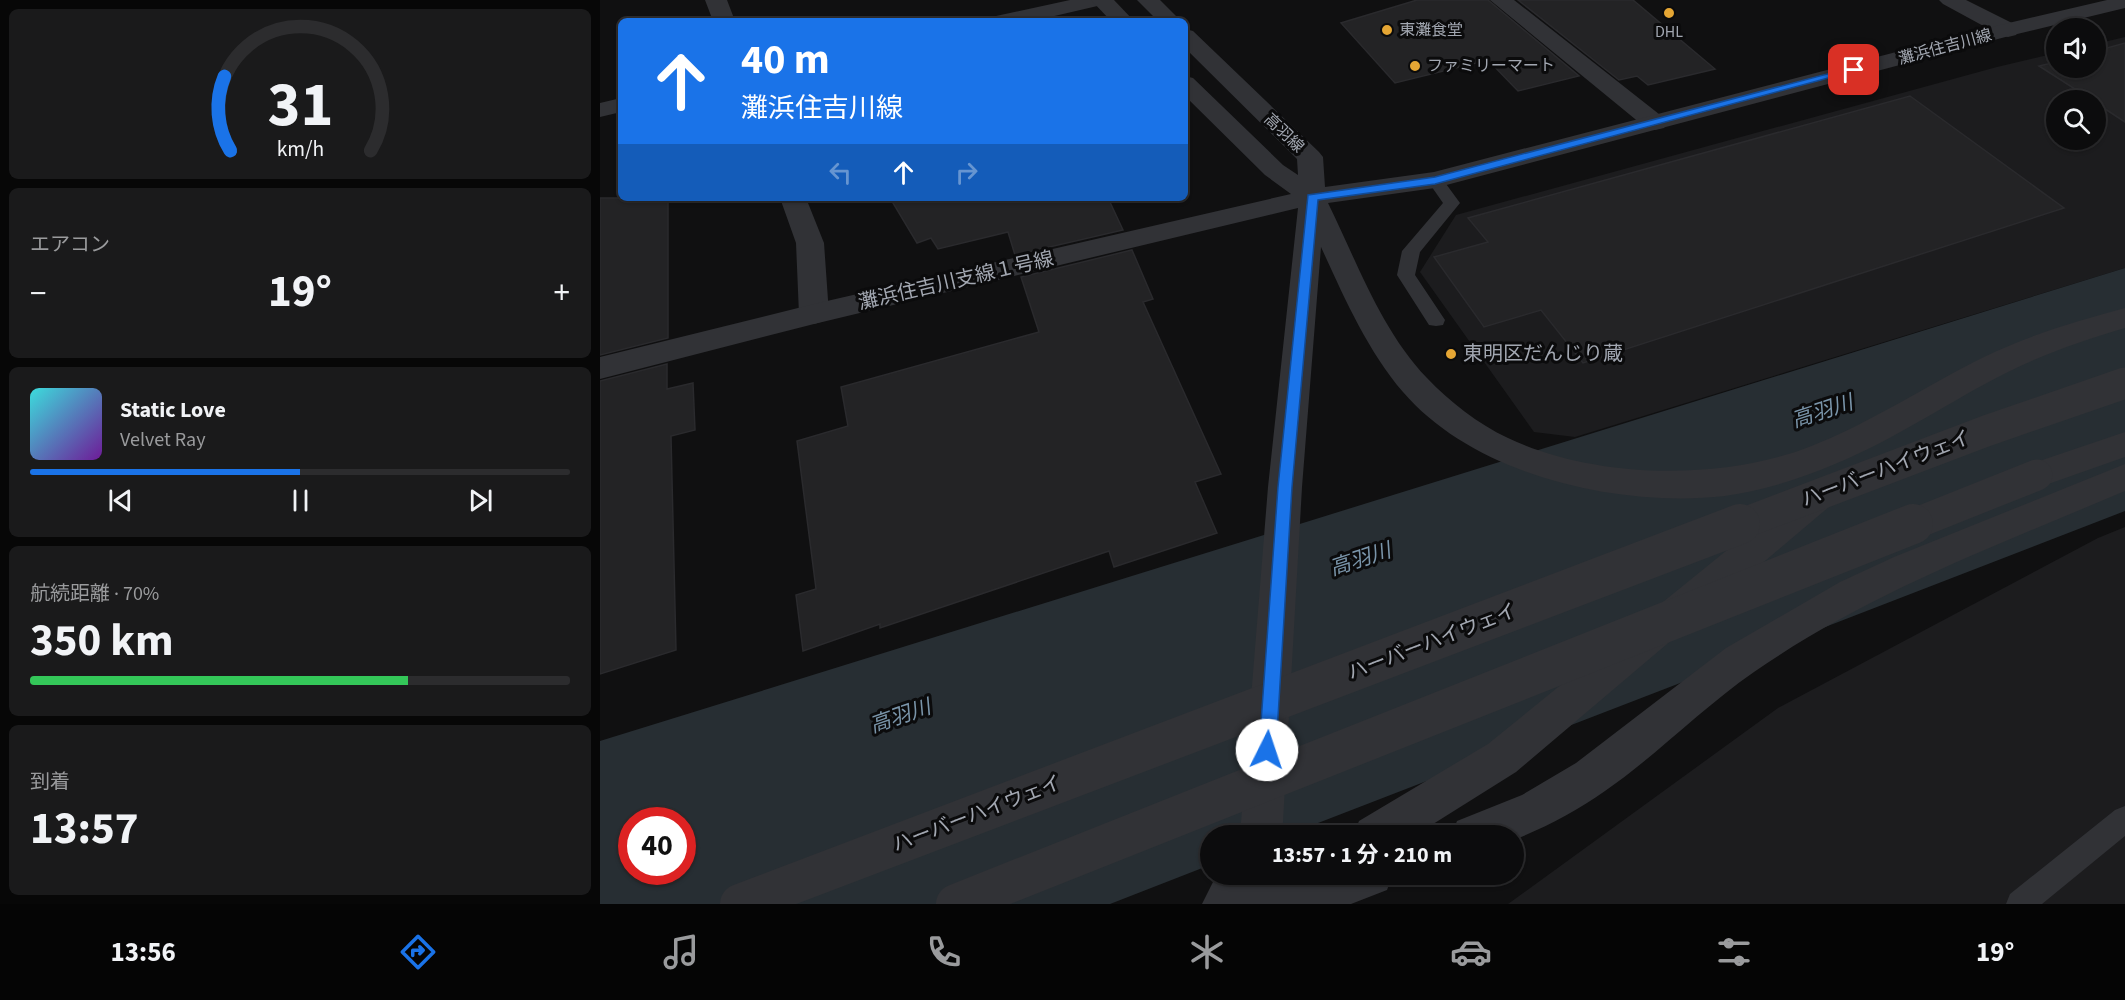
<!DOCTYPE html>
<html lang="ja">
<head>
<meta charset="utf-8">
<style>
  :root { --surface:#0c0c0d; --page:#1a1a1b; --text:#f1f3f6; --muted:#9a9b9d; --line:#2c2c2e; --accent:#1a73e8 }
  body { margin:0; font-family:"Source Sans 3","Noto Sans JP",sans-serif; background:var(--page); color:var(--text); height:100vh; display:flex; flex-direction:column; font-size:22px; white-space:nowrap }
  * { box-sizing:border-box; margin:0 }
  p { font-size:20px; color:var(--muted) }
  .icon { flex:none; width:33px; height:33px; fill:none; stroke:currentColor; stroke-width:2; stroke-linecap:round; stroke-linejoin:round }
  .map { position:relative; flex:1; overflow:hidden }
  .sheet { display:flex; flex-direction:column; gap:9px; padding:9px; background:#070707; width:600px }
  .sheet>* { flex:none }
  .hud { position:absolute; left:18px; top:18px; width:570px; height:183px; border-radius:9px; box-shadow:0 2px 4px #0004,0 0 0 2px var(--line); background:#1a73e8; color:#fff; overflow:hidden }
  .tools { position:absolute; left:1446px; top:18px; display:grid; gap:12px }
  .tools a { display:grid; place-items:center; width:60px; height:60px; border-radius:50%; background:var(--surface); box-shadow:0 2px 4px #0004,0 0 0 2px var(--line); font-size:30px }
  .speed { position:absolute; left:18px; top:807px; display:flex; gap:12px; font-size:30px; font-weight:700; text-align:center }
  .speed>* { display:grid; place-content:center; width:78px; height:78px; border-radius:50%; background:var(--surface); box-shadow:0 2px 4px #0004,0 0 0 2px var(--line); line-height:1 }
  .speed .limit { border:9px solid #d22; background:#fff; color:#111 }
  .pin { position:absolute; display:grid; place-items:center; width:51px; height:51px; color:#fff; margin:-26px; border-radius:12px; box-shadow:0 3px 9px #0006 }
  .me { position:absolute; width:66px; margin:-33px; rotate:4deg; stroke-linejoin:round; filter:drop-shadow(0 0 4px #0008) }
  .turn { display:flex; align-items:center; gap:21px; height:126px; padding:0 24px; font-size:27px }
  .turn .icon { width:78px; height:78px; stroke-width:2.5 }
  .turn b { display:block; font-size:42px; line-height:51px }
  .lanes { display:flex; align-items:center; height:57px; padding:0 24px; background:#0003; justify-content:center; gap:30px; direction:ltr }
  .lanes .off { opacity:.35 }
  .big { font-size:45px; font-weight:700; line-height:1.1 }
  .sheet .tile { flex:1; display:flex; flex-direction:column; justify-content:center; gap:9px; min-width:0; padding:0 21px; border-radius:9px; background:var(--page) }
  .sheet .dial { align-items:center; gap:0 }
  .dial svg { height:156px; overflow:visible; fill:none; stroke:var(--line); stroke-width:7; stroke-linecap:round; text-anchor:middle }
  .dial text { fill:var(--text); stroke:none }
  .song { display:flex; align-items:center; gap:18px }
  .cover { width:72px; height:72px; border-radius:9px; background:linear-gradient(135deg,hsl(180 70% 55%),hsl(280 70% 35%)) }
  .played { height:6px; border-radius:3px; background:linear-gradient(90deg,var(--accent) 50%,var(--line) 50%) }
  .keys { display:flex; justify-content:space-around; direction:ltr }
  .heat { display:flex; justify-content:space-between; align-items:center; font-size:33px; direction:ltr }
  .charge { height:9px; border-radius:4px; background:linear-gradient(90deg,#34c759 70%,var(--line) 0) }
  .trip { position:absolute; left:600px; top:825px; width:324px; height:60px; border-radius:30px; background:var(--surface); box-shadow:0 2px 4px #0004,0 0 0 2px var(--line); font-weight:700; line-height:60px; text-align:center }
  .menu { display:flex; height:96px; justify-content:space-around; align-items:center; background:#050505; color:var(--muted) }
  .menu .icon { width:42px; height:42px }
  .menu .on { color:var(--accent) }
  .menu b { font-size:27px; color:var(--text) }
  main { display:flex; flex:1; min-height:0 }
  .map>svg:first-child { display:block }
</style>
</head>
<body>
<main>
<section class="sheet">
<div class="tile dial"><svg viewBox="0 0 100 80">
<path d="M14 69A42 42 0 1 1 86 69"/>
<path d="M14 69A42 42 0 0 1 11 31" stroke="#1a73e8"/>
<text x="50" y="56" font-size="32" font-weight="700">31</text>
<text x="50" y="72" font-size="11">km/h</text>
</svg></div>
<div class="tile"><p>エアコン</p>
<div class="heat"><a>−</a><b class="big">19°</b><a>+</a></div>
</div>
<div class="tile">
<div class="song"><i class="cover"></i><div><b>Static Love</b><p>Velvet Ray</p></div></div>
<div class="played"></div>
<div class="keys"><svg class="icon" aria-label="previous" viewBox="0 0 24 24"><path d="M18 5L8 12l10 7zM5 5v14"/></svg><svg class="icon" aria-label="pause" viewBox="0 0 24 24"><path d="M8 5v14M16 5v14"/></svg><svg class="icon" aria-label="next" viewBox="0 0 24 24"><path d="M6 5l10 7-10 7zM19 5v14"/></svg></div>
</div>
<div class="tile"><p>航続距離 · 70%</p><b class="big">350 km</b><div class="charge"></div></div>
<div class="tile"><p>到着</p><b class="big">13:57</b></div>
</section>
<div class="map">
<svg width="1525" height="904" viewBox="0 0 1525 904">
  <rect width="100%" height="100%" fill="#101011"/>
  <!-- built -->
  <path fill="#1c1c1e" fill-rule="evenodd" d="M1525,37v231l-550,169 -41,-5 -114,-160 36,-57 541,-148 59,-14v15h40v-24zM1456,100h40v40h-40z
    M1525,527v377h-617l270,-196 320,-170z"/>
  <!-- water -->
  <path fill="#272e33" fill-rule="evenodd" d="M1525,268v243l-838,324 -77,1v29l-100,39h-510v-163zM32,820h50v52h-50z"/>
  <!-- building -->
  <path fill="#232325" stroke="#2a2a2d" stroke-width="1.5" d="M817,0h71l91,76 -61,15 -30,-31 -93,23 -54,-60z
    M918,0h115l82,69 -67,16 -11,-9 -18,4z
    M1525,43v79l-29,-19v-3h-4l-53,-34 17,-4v6h40v-17z
    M1310,96l154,112 -481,155 -42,-53 -57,17 -50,-70 54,-15 -20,-24z
    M0,198h68v140l-68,17z
    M290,198h218l15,32 -108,25 -7,-23 -70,17 -7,-11 -14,5z
    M532,250l21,49 -10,3 78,172 -26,8 22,51 -103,34 -5,-16 -229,77v-4l-77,27 -7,-56 20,-6 -19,-148 51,-15 -7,-39 198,-55 -18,-55z
    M67,364v25l26,-6 2,47 -24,6 5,214 -76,24v-293z"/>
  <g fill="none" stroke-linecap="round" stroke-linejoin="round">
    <!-- service -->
    <path fill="#313236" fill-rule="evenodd" d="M835,175l6,2 19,26 -40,49 -5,23 30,45 -2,5 -7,1 -7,-1 -32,-50 5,-24 41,-48 -16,-23z
      M1525,806v30l-83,68h-36l4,-10 105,-84z"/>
    <!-- minor -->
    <path fill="#313236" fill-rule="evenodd" d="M105,0h22l8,21h-22z
      M470,0h40l-4,4 -73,17h-40l3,-5z
      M890,0h24l150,118 3,5 -3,5 -9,2 -9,-2z
      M1339,0h27l50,25 3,5 -3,5 -8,2 -8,-2 -57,-31z
      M21,98v14l-21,5v-14z
      M180,198h26l18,45 5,71 -5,7 -10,3 -10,-3 -5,-7 -3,-71z"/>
    <!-- tertiary -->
    <path fill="#313236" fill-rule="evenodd" d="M491,0h23l20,21h-23z
      M537,0h23l21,21h-23z
      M1507,0h18v8l-112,27 -578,153 -107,15c29,59 53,127 99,175 23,24 51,46 81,60 86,41 213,43 301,9 62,-24 116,-61 175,-90 45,-22 93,-36 141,-49v20c-40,12 -79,25 -117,44 -58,29 -112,67 -173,92 -35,15 -73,27 -110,32 -106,12 -250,-20 -322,-104 -36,-42 -59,-95 -82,-145l-19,240 -19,335 -3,14h-43l4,-14 27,-335 30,-279 -484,116 -214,55v-22l214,-53 477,-110 -26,-19 -80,-79v-20l8,2 90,87 15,10 -1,-16 -112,-111v-19l8,2 126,121 4,5 2,30 109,-15 566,-147z
      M1525,432v25l-88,31 -12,-4 -5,-9 5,-9z
      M1525,464v27c-127,54 -257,102 -371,181 -52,36 -97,83 -149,119 -28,20 -59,36 -91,49v-4h-63l6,-15 65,-26 54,-32 150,-115 114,-66 54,-25z
      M1218,482l12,4 5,10 -5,10 -314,266 -102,64h-61l6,-15 129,-77 318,-258z
      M617,874h176l-6,16 -36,14h-149z"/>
    <!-- tertiary-bridge-far1 -->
    <path stroke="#313236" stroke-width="31" d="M1136,526l250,-95 139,-48
      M1309,526l128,-51"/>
    <!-- tertiary-bridge -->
    <path stroke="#313236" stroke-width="40" d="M140,904l1000,-380
      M356,904l957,-380"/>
  </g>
  <!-- route -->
  <path fill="#1a73e8" stroke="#114b97" stroke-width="1.5" d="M1250,68l8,2 -423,114 -117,16 -26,287 -16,263 -3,6 -6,2 -6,-2 -2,-6 19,-263 30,-292 127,-18z"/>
  <!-- markers -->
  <g fill="#e5a634" stroke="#0b0b0c" stroke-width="2">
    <circle cx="1069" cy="13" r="6"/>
    <circle cx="787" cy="30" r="6"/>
    <circle cx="815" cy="66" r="6"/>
    <circle cx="851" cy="354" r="6"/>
  </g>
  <g text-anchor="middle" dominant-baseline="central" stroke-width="6" stroke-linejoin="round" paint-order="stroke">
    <!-- far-poi labels -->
    <g font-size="16" fill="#a2a7b1" stroke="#0b0b0c" text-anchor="start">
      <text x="799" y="30">東灘食堂</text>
      <text x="1069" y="32" text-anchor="middle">DHL</text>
      <text x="827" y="66">ファミリーマート</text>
    </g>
    <!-- far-street labels -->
    <g font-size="16" fill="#a2a7b1" stroke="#0b0b0c">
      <text transform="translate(1345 47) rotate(-15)">灘浜住吉川線</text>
      <text transform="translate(684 133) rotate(44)">高羽線</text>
    </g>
    <!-- street labels -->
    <g font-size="20" fill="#a2a7b1" stroke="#0b0b0c">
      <text transform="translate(356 281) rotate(-13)">灘浜住吉川支線１号線</text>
      <text transform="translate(1286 469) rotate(-21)">ハーバーハイウェイ</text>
      <text transform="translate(832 642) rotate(-21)">ハーバーハイウェイ</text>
      <text transform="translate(377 814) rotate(-21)">ハーバーハイウェイ</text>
    </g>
    <!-- poi labels -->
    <g font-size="20" fill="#a2a7b1" stroke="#0b0b0c" text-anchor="start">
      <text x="863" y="354">東明区だんじり蔵</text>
    </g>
    <!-- water labels -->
    <g font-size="21" font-style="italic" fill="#7a95aa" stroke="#0b0b0c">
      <text transform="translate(1222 411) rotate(-18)">高羽川</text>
      <text transform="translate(760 559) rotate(-18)">高羽川</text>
      <text transform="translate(300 716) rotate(-19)">高羽川</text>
    </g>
  </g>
</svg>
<div class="tools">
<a><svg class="icon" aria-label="sound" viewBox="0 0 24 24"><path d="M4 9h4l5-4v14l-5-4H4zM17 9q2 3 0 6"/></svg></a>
<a><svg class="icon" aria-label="search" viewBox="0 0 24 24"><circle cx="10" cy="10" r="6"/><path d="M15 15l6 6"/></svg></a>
</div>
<div class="speed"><div class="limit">40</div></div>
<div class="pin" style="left:1254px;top:70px;background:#d93025"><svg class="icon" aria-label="arrive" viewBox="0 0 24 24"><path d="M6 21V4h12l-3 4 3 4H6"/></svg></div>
<svg class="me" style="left:667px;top:750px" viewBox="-20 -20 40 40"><circle r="19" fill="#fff"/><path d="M0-13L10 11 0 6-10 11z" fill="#1a73e8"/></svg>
<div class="trip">13:57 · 1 分 · 210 m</div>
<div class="hud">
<div class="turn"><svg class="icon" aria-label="ahead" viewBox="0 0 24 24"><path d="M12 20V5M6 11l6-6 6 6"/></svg><div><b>40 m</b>灘浜住吉川線</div></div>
<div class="lanes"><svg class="icon off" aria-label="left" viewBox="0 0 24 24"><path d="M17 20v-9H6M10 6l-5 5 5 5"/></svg><svg class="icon" aria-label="ahead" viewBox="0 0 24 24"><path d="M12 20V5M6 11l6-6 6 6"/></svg><svg class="icon off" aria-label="right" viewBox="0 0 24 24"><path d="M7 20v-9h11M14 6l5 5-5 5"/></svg></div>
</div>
</div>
</main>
<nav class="menu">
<b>13:56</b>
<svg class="icon on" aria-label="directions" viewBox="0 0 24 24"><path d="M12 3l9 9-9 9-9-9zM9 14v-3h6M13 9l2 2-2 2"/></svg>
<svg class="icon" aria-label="music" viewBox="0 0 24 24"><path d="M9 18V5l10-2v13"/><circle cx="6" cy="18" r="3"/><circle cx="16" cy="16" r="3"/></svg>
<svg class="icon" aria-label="phone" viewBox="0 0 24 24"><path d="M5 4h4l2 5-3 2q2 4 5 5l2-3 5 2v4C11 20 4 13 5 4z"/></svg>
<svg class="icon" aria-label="climate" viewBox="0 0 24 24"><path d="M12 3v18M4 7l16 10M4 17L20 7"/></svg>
<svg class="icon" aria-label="car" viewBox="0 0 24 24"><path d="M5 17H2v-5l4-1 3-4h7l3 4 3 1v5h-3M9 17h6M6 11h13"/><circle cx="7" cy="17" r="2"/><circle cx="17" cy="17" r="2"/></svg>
<svg class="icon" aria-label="filters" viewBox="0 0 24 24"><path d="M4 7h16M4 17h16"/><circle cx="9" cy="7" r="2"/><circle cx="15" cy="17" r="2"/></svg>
<b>19°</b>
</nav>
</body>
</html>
